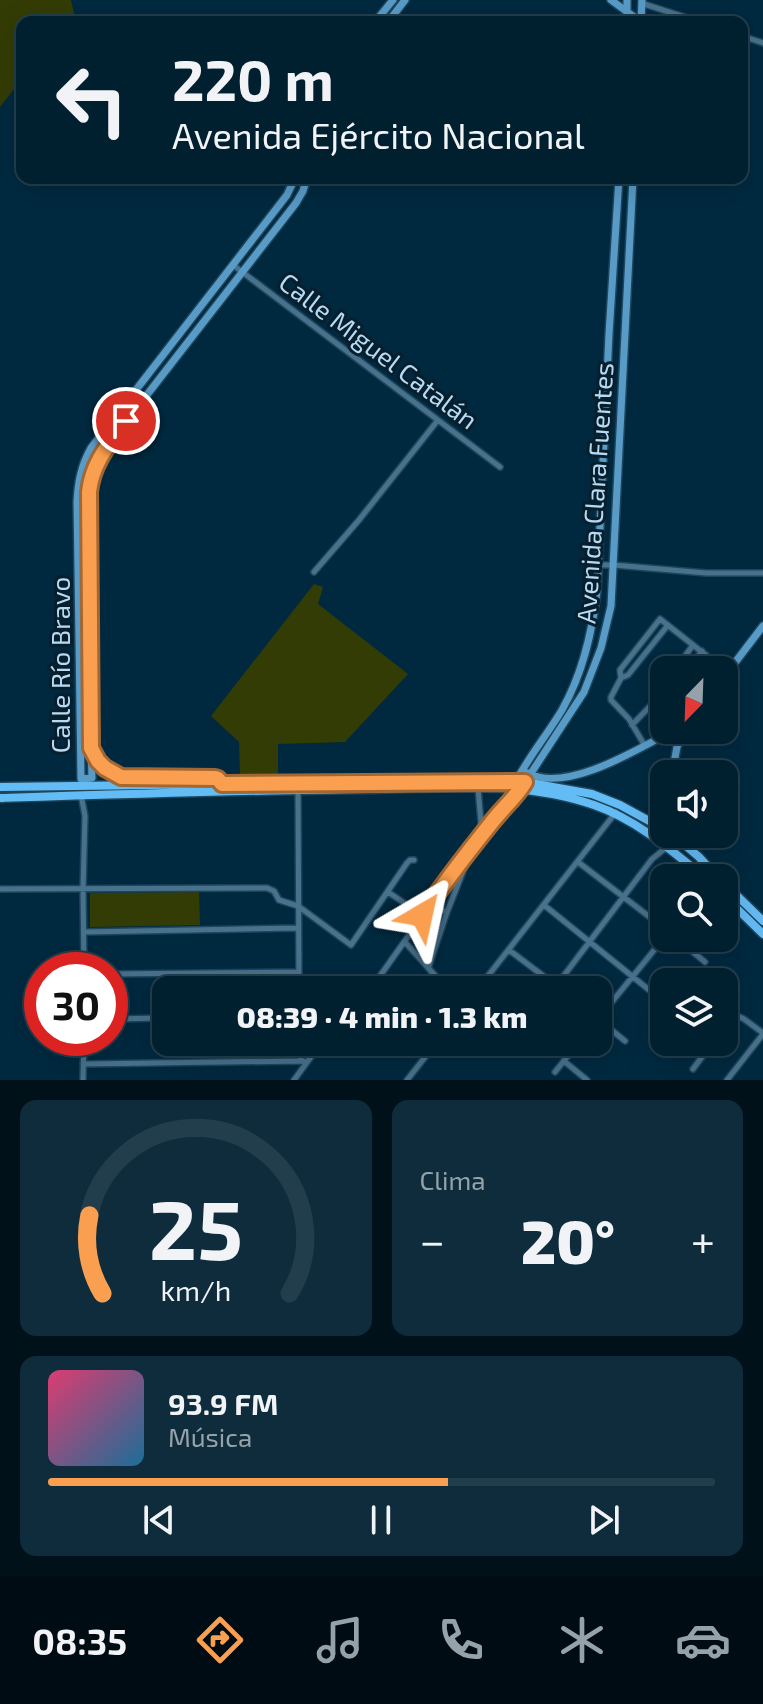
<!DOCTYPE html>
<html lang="es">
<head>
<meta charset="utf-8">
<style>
  :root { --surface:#001f2f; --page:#0e2c3b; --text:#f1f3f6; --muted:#95a2aa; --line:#223d4b; --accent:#fa9f4f }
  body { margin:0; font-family:"Exo 2",sans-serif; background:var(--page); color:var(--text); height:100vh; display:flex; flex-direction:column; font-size:30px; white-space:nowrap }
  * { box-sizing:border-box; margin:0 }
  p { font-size:26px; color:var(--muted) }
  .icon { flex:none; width:44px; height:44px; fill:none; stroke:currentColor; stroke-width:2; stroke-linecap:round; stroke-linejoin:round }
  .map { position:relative; height:1080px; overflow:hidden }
  .details { display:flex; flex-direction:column; gap:20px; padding:20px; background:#00111a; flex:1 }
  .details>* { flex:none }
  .hud { position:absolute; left:16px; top:16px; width:732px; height:168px; border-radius:16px; box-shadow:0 8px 32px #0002,0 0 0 2px var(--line); background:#001f2f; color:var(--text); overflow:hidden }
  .needle { width:52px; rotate:203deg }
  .buttons { position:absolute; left:650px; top:656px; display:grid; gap:16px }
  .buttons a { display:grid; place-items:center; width:88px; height:88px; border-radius:16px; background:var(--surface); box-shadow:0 8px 32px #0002,0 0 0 2px var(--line); font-size:40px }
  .speed { position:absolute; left:24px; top:952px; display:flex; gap:16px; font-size:40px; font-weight:700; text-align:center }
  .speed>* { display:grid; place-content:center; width:104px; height:104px; border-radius:50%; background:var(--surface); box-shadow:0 8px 32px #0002,0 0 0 2px var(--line); line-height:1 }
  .speed .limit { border:12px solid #d22; background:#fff; color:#111 }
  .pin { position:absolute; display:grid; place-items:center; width:68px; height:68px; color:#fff; margin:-34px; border:4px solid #fff; border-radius:50%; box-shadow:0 2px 8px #0007 }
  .me { position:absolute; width:88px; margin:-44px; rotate:36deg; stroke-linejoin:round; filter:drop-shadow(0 0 6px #0008) }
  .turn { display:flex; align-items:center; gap:28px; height:168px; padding:0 24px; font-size:36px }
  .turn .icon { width:104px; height:104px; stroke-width:2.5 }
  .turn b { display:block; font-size:56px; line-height:68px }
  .big { font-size:60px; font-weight:800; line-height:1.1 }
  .details .widget { flex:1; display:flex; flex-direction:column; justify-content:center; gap:12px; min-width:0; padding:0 28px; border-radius:16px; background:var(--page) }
  .details .dial { align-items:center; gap:0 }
  .dial svg { height:208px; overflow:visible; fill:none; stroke:var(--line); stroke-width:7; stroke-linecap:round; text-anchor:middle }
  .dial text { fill:var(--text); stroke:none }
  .song { display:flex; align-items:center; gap:24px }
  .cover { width:96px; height:96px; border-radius:12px; background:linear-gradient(135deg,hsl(340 70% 55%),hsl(200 70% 35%)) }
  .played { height:8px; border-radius:4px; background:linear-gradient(90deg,var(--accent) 60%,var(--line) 60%) }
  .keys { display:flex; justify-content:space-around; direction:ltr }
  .heat { display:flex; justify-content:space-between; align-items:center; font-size:44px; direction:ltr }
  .details .tiles { flex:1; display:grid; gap:20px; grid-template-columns:1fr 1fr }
  .widget:last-child { grid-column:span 2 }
  .trip { position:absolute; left:152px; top:976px; width:460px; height:80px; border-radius:16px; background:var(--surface); box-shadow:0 8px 32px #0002,0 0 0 2px var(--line); font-weight:800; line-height:80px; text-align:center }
  .dock { display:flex; height:128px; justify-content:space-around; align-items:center; background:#000c13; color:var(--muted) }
  .dock .icon { width:56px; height:56px }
  .dock .active { color:var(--accent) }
  .dock b { font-size:36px; color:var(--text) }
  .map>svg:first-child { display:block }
</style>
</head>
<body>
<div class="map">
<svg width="763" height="1080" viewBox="0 0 763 1080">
  <rect width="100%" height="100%" fill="#00293f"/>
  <!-- green -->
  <path fill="#333c05" d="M0,0h71l5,22h-54v57l-22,28z
    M314,584l9,3 -5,17 90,70 -63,68 -67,2v30h-38l-1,-32 -28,-26z
    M199,892l1,33 -110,2v-34z"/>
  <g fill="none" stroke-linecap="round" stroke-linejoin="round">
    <defs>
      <path id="street" d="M641,3l59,19
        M742,36l21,7
        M233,265l267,202
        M598,565h16l92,8h57
        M314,572l45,-52 79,-100
        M675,670l18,-25
        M687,670l15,-19
        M621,678l7,-3 40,-50
        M632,725l23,-24v-5l9,-12
        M645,746l-16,-27 -18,-19v-3l10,-19 -1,-8 40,-51 47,37
        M298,788l1,202
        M478,788l4,46
        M81,795l4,21 -2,73 1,81
        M578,862l86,66
        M0,889l267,-1 7,3 5,9 19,6 53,39 56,-82 3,-3h4
        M388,892l34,23
        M544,905l120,97
        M428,906l19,6 19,-48 2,-11
        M84,932l213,-4
        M676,938l29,24
        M405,942l43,48
        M509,950l53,40
        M429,966l18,-54
        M110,974l188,-2
        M370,990l98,-138 42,-53 10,-10
        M477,990l139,-178
        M553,990l99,-131 15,-12
        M110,1019l56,-1
        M724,1028l9,-10 7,-1 4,2 19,14
        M625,1041l-27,-22 66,-81
        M300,1042l1,19
        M520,1042l9,11
        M564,1061l23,19
        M83,1064l218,-3 5,1
        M693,1069l20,-27
        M555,1072l24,-30
        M83,1080l1,-42
        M294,1080l28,-38
        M407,1080l30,-38
        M727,1080l36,-46"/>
      <path id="secondary" d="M611,0l30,22
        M375,22l18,-22
        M388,22l17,-22
        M627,22v-22
        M641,22l1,-22
        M295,178l-8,17 -196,253c-10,18 -13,34 -14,54l4,277 11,-1 -2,-62 1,-47 -2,-177 3,-20 6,-14 10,-13 188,-242 7,-12 4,-13
        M724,677l39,-51
        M528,773c38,21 112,-25 146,-43
        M672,774l5,-27 8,-17
        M515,783c13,-25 32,-48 47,-73 21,-37 30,-77 35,-119l12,-257 10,-156
        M524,784l60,-92 17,-44 10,-42 22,-428"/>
      <path id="primary" d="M91,748c5,10 10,19 20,25 19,11 76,5 100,5
        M0,787l222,-3 303,-2 67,12 28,11 44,24
        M0,798c124,-4 247,-8 371,-9 74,-1 152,-9 223,16 43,15 76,44 111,73
        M672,834l27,23 19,21
        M724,883l39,38
        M724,896l39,38"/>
    </defs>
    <!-- street casing -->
    <use href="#street" stroke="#1d455c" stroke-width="8"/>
    <!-- secondary casing -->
    <use href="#secondary" stroke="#1d455c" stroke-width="10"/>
    <!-- primary casing -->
    <use href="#primary" stroke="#1d455c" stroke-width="11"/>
    <!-- street -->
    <use href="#street" stroke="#48718c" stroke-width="5"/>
    <!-- secondary -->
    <use href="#secondary" stroke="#589bc7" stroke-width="7"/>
    <!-- primary -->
    <use href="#primary" stroke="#64bcf5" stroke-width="8"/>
  </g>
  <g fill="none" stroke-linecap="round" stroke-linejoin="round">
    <defs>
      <path id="route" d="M126,421c-17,23 -34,42 -37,71l2,256 7,13 7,7 16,9 94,1 3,1 4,5 303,-2c-8,14 -23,27 -33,40 -24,30 -48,61 -70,93"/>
    </defs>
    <!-- route casing -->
    <use href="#route" stroke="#a26733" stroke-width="20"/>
    <!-- route -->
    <use href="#route" stroke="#fa9f4f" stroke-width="14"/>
  </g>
  <g text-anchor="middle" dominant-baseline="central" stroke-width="6" stroke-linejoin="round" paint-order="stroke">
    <!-- street labels -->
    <g font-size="26" fill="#b7daf3" stroke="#071e2d">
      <text transform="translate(379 350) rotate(37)">Calle Miguel Catalán</text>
      <text transform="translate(594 493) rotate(-86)">Avenida Clara Fuentes</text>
      <text transform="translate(59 665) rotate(-90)">Calle Río Bravo</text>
    </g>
  </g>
</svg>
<div class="buttons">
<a><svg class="needle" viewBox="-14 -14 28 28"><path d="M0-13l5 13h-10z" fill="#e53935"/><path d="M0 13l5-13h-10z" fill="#95a2aa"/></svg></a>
<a><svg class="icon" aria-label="sound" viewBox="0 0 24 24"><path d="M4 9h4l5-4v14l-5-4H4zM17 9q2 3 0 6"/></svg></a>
<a><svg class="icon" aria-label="search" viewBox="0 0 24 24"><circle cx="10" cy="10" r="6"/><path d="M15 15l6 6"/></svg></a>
<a><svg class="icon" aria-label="layers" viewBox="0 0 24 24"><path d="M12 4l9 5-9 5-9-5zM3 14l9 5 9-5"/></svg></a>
</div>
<div class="speed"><div class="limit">30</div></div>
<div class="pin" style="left:126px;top:421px;background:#d93025"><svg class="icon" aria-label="arrive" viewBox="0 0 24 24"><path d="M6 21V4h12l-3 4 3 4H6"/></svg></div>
<svg class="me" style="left:422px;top:915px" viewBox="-20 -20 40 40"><path d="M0-17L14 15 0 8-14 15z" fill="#fa9f4f" stroke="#fff" stroke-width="4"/></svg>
<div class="trip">08:39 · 4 min · 1.3 km</div>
<div class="hud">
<div class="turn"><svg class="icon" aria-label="left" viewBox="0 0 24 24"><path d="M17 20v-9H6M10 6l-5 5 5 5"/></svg><div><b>220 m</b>Avenida Ejército Nacional</div></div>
</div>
</div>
<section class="details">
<div class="tiles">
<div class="widget dial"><svg viewBox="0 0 100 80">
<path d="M14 69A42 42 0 1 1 86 69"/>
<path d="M14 69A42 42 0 0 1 9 39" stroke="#fa9f4f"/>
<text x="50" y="56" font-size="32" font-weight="700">25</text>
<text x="50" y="72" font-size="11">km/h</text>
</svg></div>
<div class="widget"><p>Clima</p>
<div class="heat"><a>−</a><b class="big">20°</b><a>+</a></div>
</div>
<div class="widget">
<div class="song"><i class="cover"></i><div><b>93.9 FM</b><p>Música</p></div></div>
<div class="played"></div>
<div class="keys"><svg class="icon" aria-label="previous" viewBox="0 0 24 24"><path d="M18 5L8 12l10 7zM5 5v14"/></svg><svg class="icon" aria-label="pause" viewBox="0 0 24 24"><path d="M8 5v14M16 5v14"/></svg><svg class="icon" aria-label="next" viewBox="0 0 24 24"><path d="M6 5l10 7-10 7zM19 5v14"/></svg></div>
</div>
</div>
</section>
<nav class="dock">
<b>08:35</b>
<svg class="icon active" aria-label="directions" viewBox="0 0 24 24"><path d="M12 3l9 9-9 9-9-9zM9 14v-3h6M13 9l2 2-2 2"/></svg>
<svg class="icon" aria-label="music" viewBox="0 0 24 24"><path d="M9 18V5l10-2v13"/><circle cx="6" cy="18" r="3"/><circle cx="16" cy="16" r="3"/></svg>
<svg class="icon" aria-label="phone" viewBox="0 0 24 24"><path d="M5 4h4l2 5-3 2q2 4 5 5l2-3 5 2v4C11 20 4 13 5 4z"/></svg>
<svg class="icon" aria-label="climate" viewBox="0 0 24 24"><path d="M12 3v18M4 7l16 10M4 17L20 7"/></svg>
<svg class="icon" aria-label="car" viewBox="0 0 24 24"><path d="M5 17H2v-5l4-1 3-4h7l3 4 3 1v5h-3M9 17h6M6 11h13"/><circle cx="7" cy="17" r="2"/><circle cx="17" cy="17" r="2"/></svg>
</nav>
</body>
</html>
